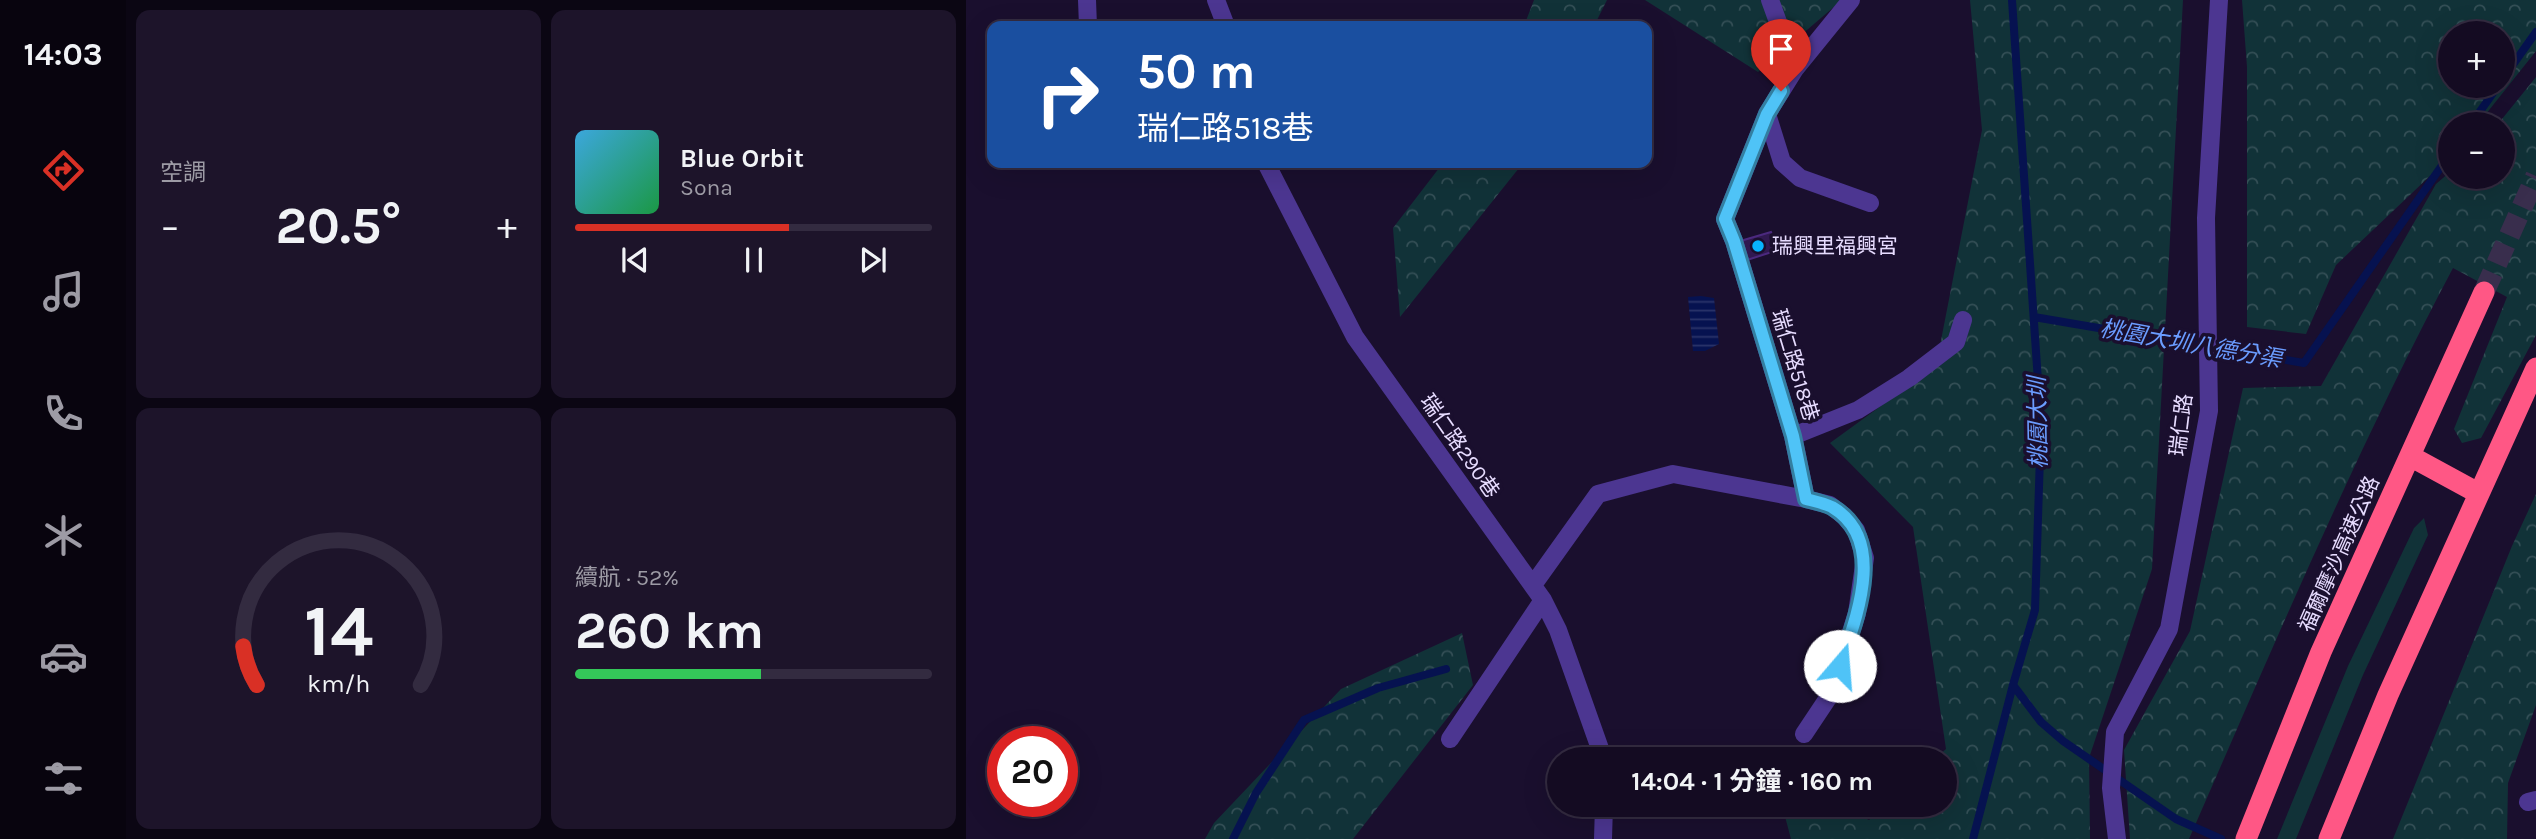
<!DOCTYPE html>
<html lang="zh-TW">
<head>
<meta charset="utf-8">
<style>
  :root { --surface:#140b22; --page:#1d142a; --text:#f1f3f6; --muted:#9d9ba5; --line:#332b40; --accent:#d93025 }
  body { margin:0; font-family:Karla,"Noto Sans TC",sans-serif; background:var(--page); color:var(--text); height:100vh; display:flex; flex-direction:column; font-size:26px; white-space:nowrap }
  * { box-sizing:border-box; margin:0 }
  p { font-size:23px; color:var(--muted) }
  .icon { flex:none; width:38px; height:38px; fill:none; stroke:currentColor; stroke-width:2; stroke-linecap:round; stroke-linejoin:round }
  .map { position:relative; flex:1; overflow:hidden }
  .drawer { display:flex; flex-direction:column; gap:10px; padding:10px; background:#0b0613; width:840px }
  .drawer>* { flex:none }
  .top-card { position:absolute; left:21px; top:21px; width:665px; height:147px; border-radius:14px; box-shadow:0 7px 28px #0002,0 0 0 2px var(--line); background:#1a4fa0; color:#fff; overflow:hidden }
  .tools { position:absolute; left:1472px; top:21px; display:grid; gap:14px }
  .tools a { display:grid; place-items:center; width:77px; height:77px; border-radius:50%; background:var(--surface); box-shadow:0 7px 28px #0002,0 0 0 2px var(--line); font-size:35px }
  .speed { position:absolute; left:21px; top:726px; display:flex; gap:14px; font-size:35px; font-weight:700; text-align:center }
  .speed>* { display:grid; place-content:center; width:91px; height:91px; border-radius:50%; background:var(--surface); box-shadow:0 7px 28px #0002,0 0 0 2px var(--line); line-height:1 }
  .speed .limit { border:10px solid #d22; background:#fff; color:#111 }
  .pin { position:absolute; display:grid; place-items:center; width:60px; height:60px; color:#fff; margin:-72px -30px; border-radius:50% 50% 50% 0; rotate:-45deg; box-shadow:0 0 7px #0007 }
  .pin .icon { rotate:45deg }
  .me { position:absolute; width:77px; margin:-38px; rotate:18deg; stroke-linejoin:round; filter:drop-shadow(0 0 5px #0008) }
  .turn { display:flex; align-items:center; gap:24px; height:147px; padding:0 35px; font-size:32px }
  .turn .icon { width:91px; height:91px; stroke-width:2.5 }
  .turn b { display:block; font-size:49px; line-height:60px }
  .big { font-size:52px; font-weight:700; line-height:1.1 }
  .drawer .card { flex:1; display:flex; flex-direction:column; justify-content:center; gap:10px; min-width:0; padding:0 24px; border-radius:14px; background:var(--page) }
  .drawer .dial { align-items:center; gap:0 }
  .dial svg { height:182px; overflow:visible; fill:none; stroke:var(--line); stroke-width:7; stroke-linecap:round; text-anchor:middle }
  .dial text { fill:var(--text); stroke:none }
  .song { display:flex; align-items:center; gap:21px }
  .cover { width:84px; height:84px; border-radius:10px; background:linear-gradient(135deg,hsl(200 70% 55%),hsl(140 70% 35%)) }
  .played { height:7px; border-radius:4px; background:linear-gradient(90deg,var(--accent) 60%,var(--line) 60%) }
  .keys { display:flex; justify-content:space-around; direction:ltr }
  .heat { display:flex; justify-content:space-between; align-items:center; font-size:38px; direction:ltr }
  .charge { height:10px; border-radius:5px; background:linear-gradient(90deg,#34c759 52%,var(--line) 0) }
  .drawer .tiles { flex:1; display:grid; gap:10px; grid-template-columns:repeat(2,1fr) }
  .trip { position:absolute; left:581px; top:747px; width:410px; height:70px; border-radius:35px; background:var(--surface); box-shadow:0 7px 28px #0002,0 0 0 2px var(--line); font-weight:700; line-height:70px; text-align:center }
  main { display:flex; flex:1; min-height:0 }
  .tab-bar { display:flex; flex-direction:column; width:126px; justify-content:space-around; align-items:center; background:#08040e; color:var(--muted) }
  .tab-bar .icon { width:49px; height:49px }
  .tab-bar .active { color:var(--accent) }
  .tab-bar b { font-size:32px; color:var(--text) }
  .map>svg:first-child { display:block }
</style>
</head>
<body>
<main>
<nav class="tab-bar">
<b>14:03</b>
<svg class="icon active" aria-label="directions" viewBox="0 0 24 24"><path d="M12 3l9 9-9 9-9-9zM9 14v-3h6M13 9l2 2-2 2"/></svg>
<svg class="icon" aria-label="music" viewBox="0 0 24 24"><path d="M9 18V5l10-2v13"/><circle cx="6" cy="18" r="3"/><circle cx="16" cy="16" r="3"/></svg>
<svg class="icon" aria-label="phone" viewBox="0 0 24 24"><path d="M5 4h4l2 5-3 2q2 4 5 5l2-3 5 2v4C11 20 4 13 5 4z"/></svg>
<svg class="icon" aria-label="climate" viewBox="0 0 24 24"><path d="M12 3v18M4 7l16 10M4 17L20 7"/></svg>
<svg class="icon" aria-label="car" viewBox="0 0 24 24"><path d="M5 17H2v-5l4-1 3-4h7l3 4 3 1v5h-3M9 17h6M6 11h13"/><circle cx="7" cy="17" r="2"/><circle cx="17" cy="17" r="2"/></svg>
<svg class="icon" aria-label="filters" viewBox="0 0 24 24"><path d="M4 7h16M4 17h16"/><circle cx="9" cy="7" r="2"/><circle cx="15" cy="17" r="2"/></svg>
</nav>
<section class="drawer">
<div class="tiles">
<div class="card"><p>空調</p>
<div class="heat"><a>−</a><b class="big">20.5°</b><a>+</a></div>
</div>
<div class="card">
<div class="song"><i class="cover"></i><div><b>Blue Orbit</b><p>Sona</p></div></div>
<div class="played"></div>
<div class="keys"><svg class="icon" aria-label="previous" viewBox="0 0 24 24"><path d="M18 5L8 12l10 7zM5 5v14"/></svg><svg class="icon" aria-label="pause" viewBox="0 0 24 24"><path d="M8 5v14M16 5v14"/></svg><svg class="icon" aria-label="next" viewBox="0 0 24 24"><path d="M6 5l10 7-10 7zM19 5v14"/></svg></div>
</div>
<div class="card dial"><svg viewBox="0 0 100 80">
<path d="M14 69A42 42 0 1 1 86 69"/>
<path d="M14 69A42 42 0 0 1 8 52" stroke="#d93025"/>
<text x="50" y="56" font-size="32" font-weight="700">14</text>
<text x="50" y="72" font-size="11">km/h</text>
</svg></div>
<div class="card"><p>續航 · 52%</p><b class="big">260 km</b><div class="charge"></div></div>
</div>
</section>
<div class="map">
<svg width="1570" height="839" viewBox="0 0 1570 839">
  <defs>
    <pattern id="forest-crowns" width="20" height="18" patternUnits="userSpaceOnUse" patternTransform="scale(1.75)"><rect width="20" height="18" fill="#113238"/><path d="M2 6a3 3 0 1 1 6 0M12 15a3 3 0 1 1 6 0" fill="none" stroke="#344f56"/></pattern>
    <pattern id="water-rules" width="6" height="5" patternUnits="userSpaceOnUse" patternTransform="scale(1.75)"><rect width="6" height="5" fill="#061250"/><path d="M0 2.5h6" fill="none" stroke="#2a346a"/></pattern>
  </defs>
  <rect width="100%" height="100%" fill="#1a0f2e"/>
  <!-- green -->
  <path fill="#113238" d="M1458,518l4,17 -65,140 -67,164h-19l71,-173 66,-138z"/>
  <!-- forest -->
  <path fill="url(#forest-crowns)" fill-rule="evenodd" d="M568,0h73l-13,26h-70z
    M679,0h197l-84,72z
    M1004,0h213l-31,569 -63,189 1,81h-299l-9,-34h55l32,15 16,-15h59v-45l-9,-1 11,-10 -33,-222 -83,-84 106,-77 46,-236z
    M1276,0h294v51l-58,73h-28v33l-114,108 -30,69 -59,-7v-260zM1536,33v53h-52v-53z
    M1570,77v258l-55,103 -19,5 -8,-14 53,-132 -54,-29c-98,185 -180,379 -264,571h-59l-6,-89 66,-119 53,-243 78,-2 115,-202 14,-12v5h52v-53h-4z
    M477,163h80l-123,154 -7,-89z
    M1570,494v211l-28,78 -1,56h-114l119,-293z
    M496,633l11,52 -120,154h-148l9,-16 127,-134z"/>
  <!-- water -->
  <path fill="url(#water-rules)" d="M735,296l13,2 5,46 -14,7h-12l-5,-54z"/>
  <g fill="none" stroke-linecap="round" stroke-linejoin="round">
    <!-- stream -->
    <path stroke="#061250" stroke-width="8" d="M1536,80l34,-48
      M1505,124l27,-38
      M1068,317l270,46 146,-209
      M1047,685l28,37 22,19 113,78 45,20
      M267,839l23,-46 48,-73 74,-32 68,-19
      M1007,839l40,-154 22,-75 6,-185 -29,-425"/>
  </g>
  <!-- building -->
  <path fill="#301950" stroke="#4b297e" stroke-width="2" d="M805,232l7,18 -34,11 -7,-19z"/>
  <g fill="none" stroke-linecap="round" stroke-linejoin="round">
    <!-- highway-tunnel -->
    <path stroke="#392e4d" stroke-width="21" stroke-dasharray="21 10" stroke-linecap="butt" d="M1518,292l52,-116"/>
    <!-- minor -->
    <path stroke="#4c3691" stroke-width="18" d="M121,0l1,26
      M250,0l10,26
      M804,0l25,69
      M801,114l15,48 18,16 70,25
      M300,163l89,174 188,263 15,30 46,130
      M827,436l65,-26 51,-32 47,-36 7,-22
      M567,585l65,-91 75,-20 133,25 -13,-63 -59,-195 -9,-22 42,-105 28,-45 56,-69
      M838,734l28,-42 25,-79 8,-55 -9,-28 -12,-14 -14,-11 -24,-6
      M484,739l93,-139
      M1562,802l8,-2
      M637,839l1,-34
      M1151,839l-6,-51 4,-56 54,-103 40,-218 -3,-193 13,-218"/>
    <!-- highway -->
    <path stroke="#ff5785" stroke-width="21" d="M1444,456l68,37
      M1280,839l75,-187 163,-360
      M1363,839l59,-144 148,-327"/>
  </g>
  <g fill="none" stroke-linecap="round" stroke-linejoin="round">
    <defs>
      <path id="route" d="M815,91l-14,23 -42,105 9,22 59,195 13,63c8,2 18,4 26,8 56,33 24,111 8,159"/>
    </defs>
    <!-- route casing -->
    <use href="#route" stroke="#337fa1" stroke-width="18"/>
    <!-- route -->
    <use href="#route" stroke="#4fc3f7" stroke-width="12"/>
  </g>
  <!-- markers -->
  <circle fill="#08b4ff" stroke="#1a0f2e" stroke-width="2.5" cx="792" cy="246" r="7"/>
  <g text-anchor="middle" dominant-baseline="central" stroke-width="7" stroke-linejoin="round" paint-order="stroke">
    <!-- poi labels -->
    <g font-size="21" fill="#e7dcff" stroke="#1a0f2e" text-anchor="start">
      <text x="806" y="246">瑞興里福興宮</text>
    </g>
    <!-- street labels -->
    <g font-size="21" fill="#e7dcff" stroke="#1a0f2e">
      <text transform="translate(829 365) rotate(73)">瑞仁路518巷</text>
      <text transform="translate(1215 425) rotate(-83)">瑞仁路</text>
      <text transform="translate(494 446) rotate(55)">瑞仁路290巷</text>
      <text transform="translate(1373 554) rotate(-66)">福爾摩沙高速公路</text>
    </g>
    <!-- water labels -->
    <g font-size="23" font-style="italic" fill="#6a9cff" stroke="#1a0f2e">
      <text transform="translate(1225 344) rotate(10)">桃園大圳八德分渠</text>
      <text transform="translate(1072 423) rotate(-91)">桃園大圳</text>
    </g>
  </g>
</svg>
<div class="tools">
<a>+</a>
<a>−</a>
</div>
<div class="speed"><div class="limit">20</div></div>
<div class="pin" style="left:815px;top:91px;background:#d93025"><svg class="icon" aria-label="arrive" viewBox="0 0 24 24"><path d="M6 21V4h12l-3 4 3 4H6"/></svg></div>
<svg class="me" style="left:874px;top:666px" viewBox="-20 -20 40 40"><circle r="19" fill="#fff"/><path d="M0-13L10 11 0 6-10 11z" fill="#4fc3f7"/></svg>
<div class="trip">14:04 · 1 分鐘 · 160 m</div>
<div class="top-card">
<div class="turn"><svg class="icon" aria-label="right" viewBox="0 0 24 24"><path d="M7 20v-9h11M14 6l5 5-5 5"/></svg><div><b>50 m</b>瑞仁路518巷</div></div>
</div>
</div>
</main>
</body>
</html>
